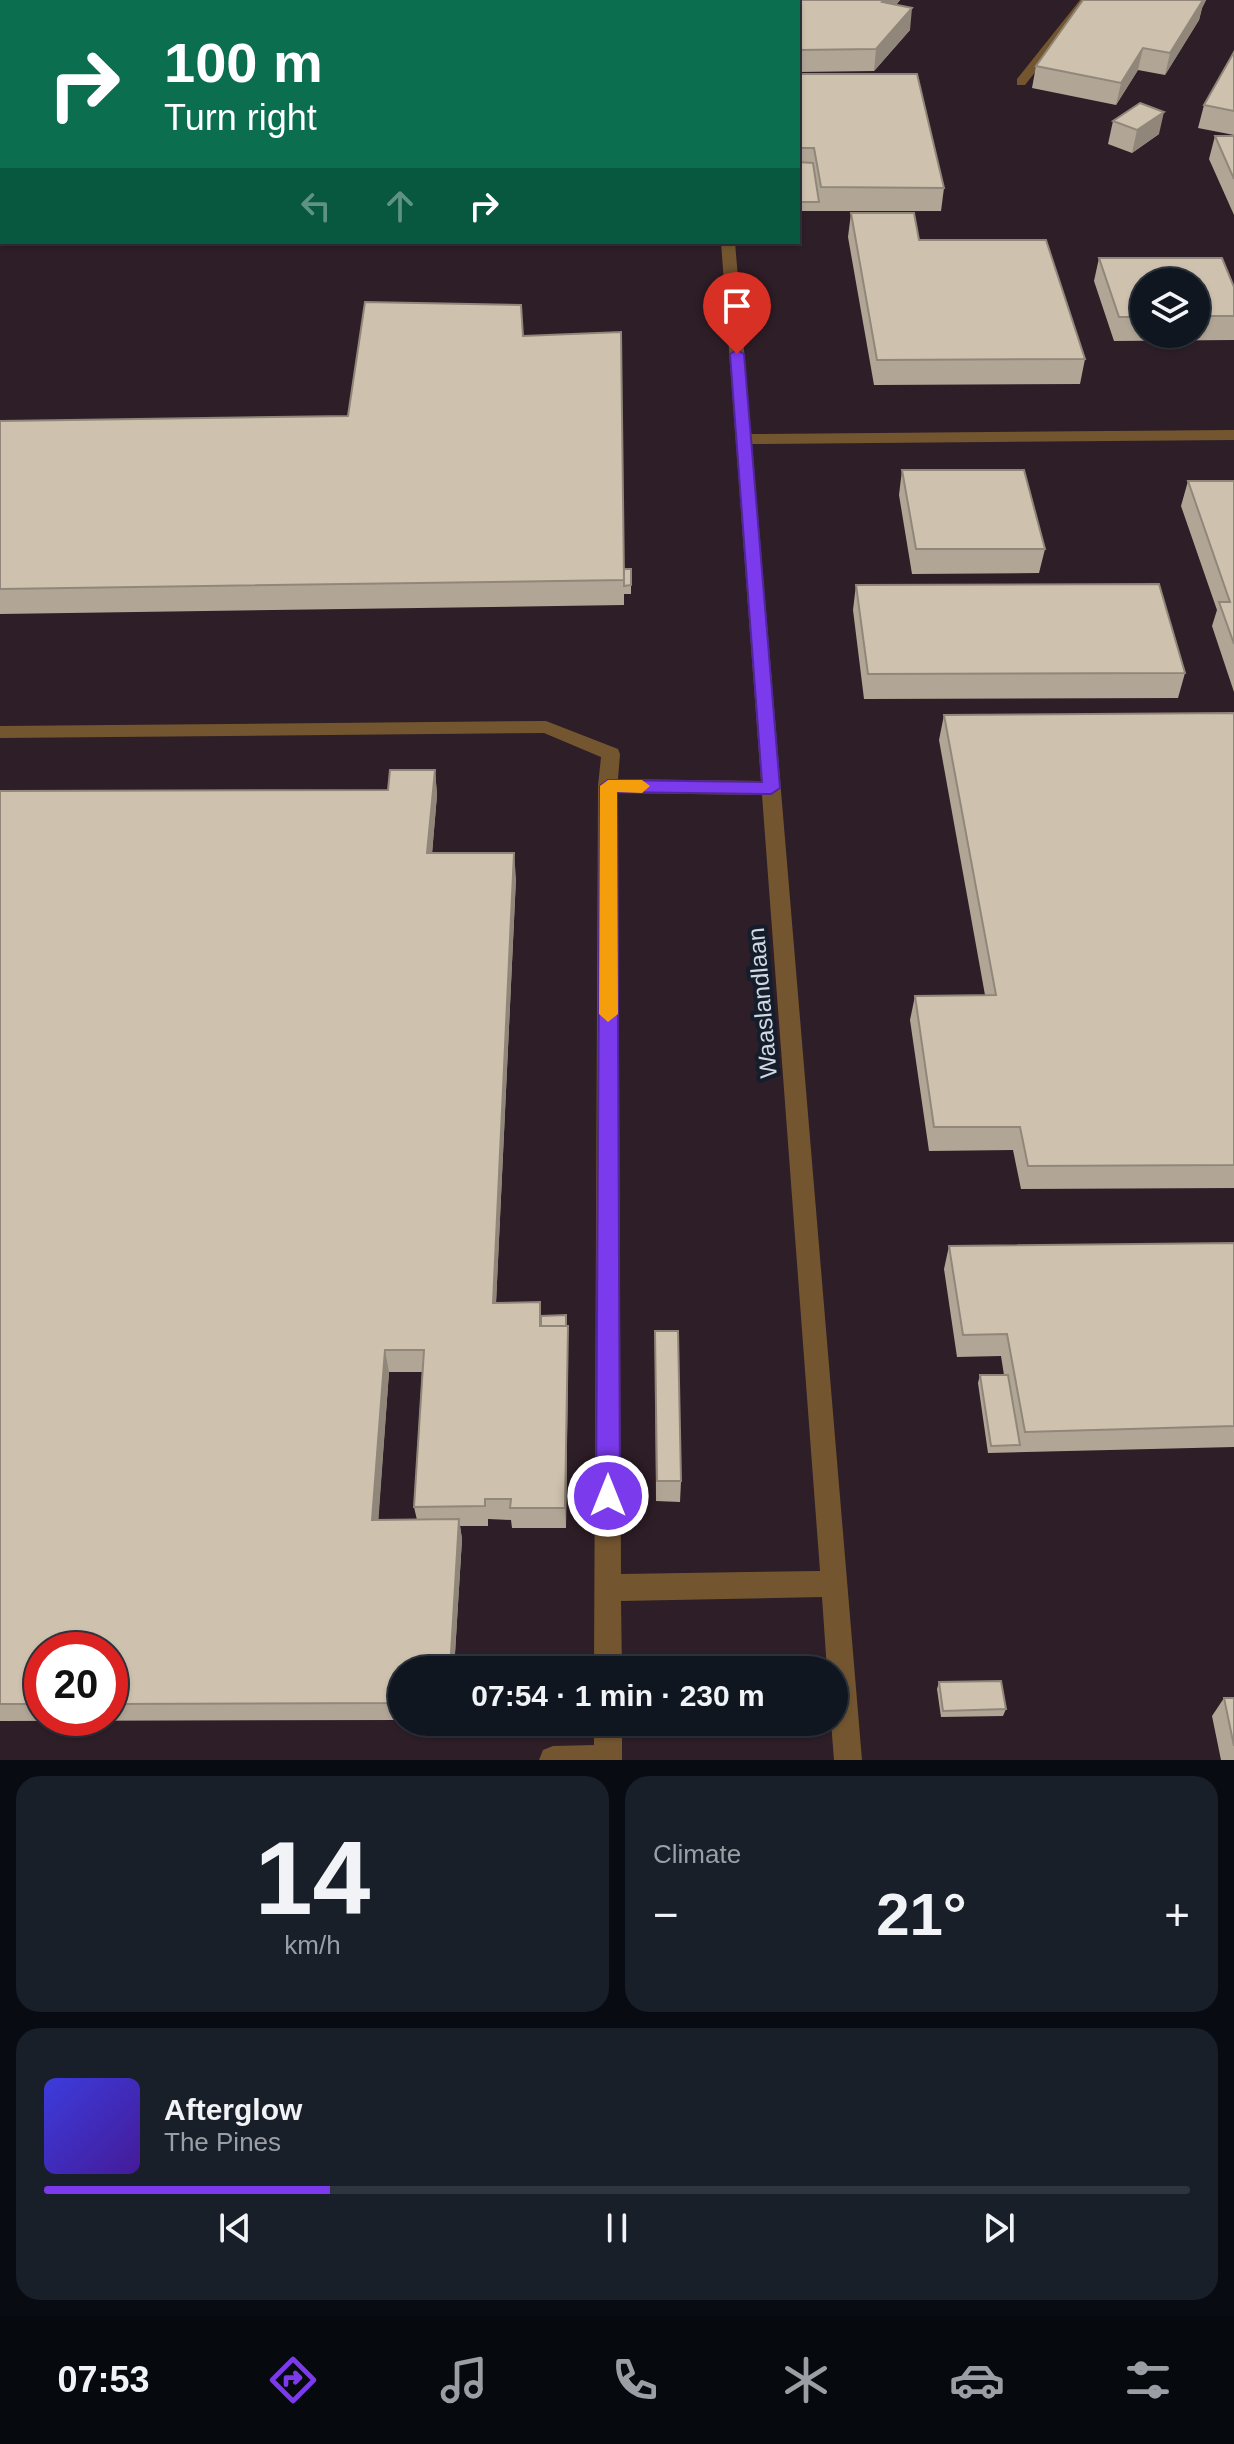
<!DOCTYPE html>
<html lang="en">
<head>
<meta charset="utf-8">
<style>
  :root { --surface:#0f1620; --page:#181f29; --text:#f1f3f6; --muted:#9b9fa5; --line:#2f353e; --accent:#7c3aed }
  body { margin:0; font-family:Arial,sans-serif; background:var(--page); color:var(--text); height:100vh; display:flex; flex-direction:column; font-size:30px; white-space:nowrap }
  * { box-sizing:border-box; margin:0 }
  p { font-size:26px; color:var(--muted) }
  .icon { flex:none; width:44px; height:44px; fill:none; stroke:currentColor; stroke-width:2; stroke-linecap:round; stroke-linejoin:round }
  .map { position:relative; height:1760px; overflow:hidden }
  .panel { display:flex; flex-direction:column; gap:16px; padding:16px; background:#080c12; flex:1 }
  .panel>* { flex:none }
  .banner { position:absolute; left:0px; top:0px; width:800px; height:244px; box-shadow:0 2px 6px #0004,0 0 0 2px var(--line); background:#0b6e4f; color:#fff; overflow:hidden }
  .tools { position:absolute; left:1130px; top:268px; display:grid; gap:16px }
  .tools a { display:grid; place-items:center; width:80px; height:80px; border-radius:50%; background:var(--surface); box-shadow:0 2px 6px #0004,0 0 0 2px var(--line); font-size:40px }
  .speed { position:absolute; left:24px; top:1632px; display:flex; gap:16px; font-size:40px; font-weight:700; text-align:center }
  .speed>* { display:grid; place-content:center; width:104px; height:104px; border-radius:50%; background:var(--surface); box-shadow:0 2px 6px #0004,0 0 0 2px var(--line); line-height:1 }
  .speed .limit { border:12px solid #d22; background:#fff; color:#111 }
  .pin { position:absolute; display:grid; place-items:center; width:68px; height:68px; color:#fff; margin:-82px -34px; border-radius:50% 50% 50% 0; rotate:-45deg; box-shadow:0 0 8px #0007 }
  .pin .icon { rotate:45deg }
  .me { position:absolute; width:88px; margin:-44px; rotate:0deg; stroke-linejoin:round; filter:drop-shadow(0 0 6px #0008) }
  .turn { display:flex; align-items:center; gap:28px; height:168px; padding:0 32px; font-size:36px }
  .turn .icon { width:104px; height:104px; stroke-width:2.5 }
  .turn b { display:block; font-size:56px; line-height:68px }
  .lanes { display:flex; align-items:center; height:76px; padding:0 32px; background:#0003; justify-content:center; gap:40px; direction:ltr }
  .lanes .off { opacity:.35 }
  .big { font-size:60px; font-weight:800; line-height:1.1 }
  .panel .card { flex:1; display:flex; flex-direction:column; justify-content:center; gap:12px; min-width:0; padding:0 28px; border-radius:24px; background:var(--page) }
  .panel .dial { align-items:center; gap:0 }
  .dial b { font-size:104px; line-height:1 }
  .song { display:flex; align-items:center; gap:24px }
  .cover { width:96px; height:96px; border-radius:12px; background:linear-gradient(135deg,hsl(240 70% 55%),hsl(260 70% 35%)) }
  .played { height:8px; border-radius:4px; background:linear-gradient(90deg,var(--accent) 25%,var(--line) 25%) }
  .keys { display:flex; justify-content:space-around; direction:ltr }
  .heat { display:flex; justify-content:space-between; align-items:center; font-size:44px; direction:ltr }
  .panel .tiles { flex:1; display:grid; gap:16px; grid-template-columns:1fr 1fr }
  .card:last-child { grid-column:span 2 }
  .trip { position:absolute; left:388px; top:1656px; width:460px; height:80px; border-radius:40px; background:var(--surface); box-shadow:0 2px 6px #0004,0 0 0 2px var(--line); font-weight:800; line-height:80px; text-align:center }
  .tabs { display:flex; height:128px; justify-content:space-around; align-items:center; background:#06090d; color:var(--muted) }
  .tabs .icon { width:56px; height:56px }
  .tabs .on { color:var(--accent) }
  .tabs b { font-size:36px; color:var(--text) }
  .map>svg:first-child { display:block }
</style>
</head>
<body>
<div class="map">
<svg width="1234" height="1760" viewBox="0 0 1234 1760">
  <rect width="100%" height="100%" fill="#141d2b"/>
  <!-- industrial -->
  <path fill="#2e1e27" fill-rule="evenodd" d="M28,0h1206v1760h-1234v-1702l2,-3v187h796v-240zM1144,282h52v52h-52zM42,1650h68v68h-68zM402,1670h432v52h-432z"/>
  <g fill="none" stroke-linecap="round" stroke-linejoin="round">
    <!-- minor -->
    <path fill="#735630" fill-rule="evenodd" d="M703,0h12v2h-12z
      M1080,0h12l-67,85h-8v-6z
      M721,242h14l16,192 483,-4v10l-482,4 110,1316h-28l-3,-38h3v-52h-7l-5,-73 -201,4 1,69h-28l4,-884 3,-29 -57,-24 -544,5v-12l546,-5 72,28 2,5 -2,25 143,2zM618,793l144,2 58,776 -199,3z
      M594,1722h28v38h-83l4,-10 10,-4 41,-1z"/>
  </g>
  <!-- wall -->
  <path fill="#b1a696" fill-rule="evenodd" d="M344,0h185v2h-185z
    M770,0h130l-4,5 14,25 -36,41 -76,1v-70h-28z
    M1083,0h123l-4,8 -3,12 -34,55 -27,-5 -22,35 -84,-17 4,-22z
    M1234,52v83l-36,-7 6,-23z
    M798,74l146,114 -3,23h-143z
    M1113,121l46,13 -27,19 -24,-9z
    M1215,136h19v79l-25,-56z
    M851,213l68,27 166,119 -5,25 -206,1 -26,-148z
    M1099,258h123l12,29v29h-4h4v24l-120,1 -20,-60zM1144,282h52v52h-52z
    M523,336l101,233h7v25h-7v-1v12l-624,9v-193l348,-5z
    M902,470l143,79 -6,24 -127,1 -13,-79z
    M1188,481h46v211l-22,-66 5,-16 -36,-104z
    M856,585l329,88 -7,25 -314,1 -11,-89z
    M1234,713v475l-213,1 -8,-39 -84,1 -19,-131 5,-24 70,-1 -46,-255 5,-25z
    M435,770l2,25 -5,58 84,25 -20,425 45,13 25,10 2,22 -2,180h-54l-1,-8 -23,-1v7h-28l2,13 -8,131h-52v50l-402,1v-930l388,-1zM389,1372h33l-8,135 3,13h-39zM42,1650h68v68h-68z
    M1234,1243v204l-246,6 -10,-70 2,-8h24l-3,-19 -44,1 -13,-88 5,-23z
    M655,1331l26,150 -1,21 -24,-1z
    M939,1682l67,27 -3,7 -62,1 -4,-28z
    M1224,1698h10v62h-13l-9,-44z"/>
  <!-- shaded-wall -->
  <path fill="#90877a" d="M884,0h16l-20,23 2,-21z
    M1200,0h6l-4,8 -3,12 -34,55 5,-22z
    M912,8l-2,22 -36,41 2,-22z
    M1143,48l-5,22 -22,35 5,-22z
    M1164,112l-5,22 -27,19 5,-23z
    M435,770l2,25 -7,83 -3,-25z
    M514,853l2,25 -21,447 -2,-22z
    M568,1326v22l-2,180 -1,-20z
    M385,1350l4,22 -12,168 -5,-20z
    M459,1519l3,20 -8,131h-4z"/>
  <!-- building -->
  <path fill="#cec1ae" stroke="#90877a" stroke-width="2" d="M395,0h132v2h-132z
    M774,0h110l-2,2 30,6 -36,41 -78,1v-48h-23z
    M1083,0h120l-33,53 -27,-5 -22,35 -85,-17z
    M1234,52v59l-30,-6z
    M798,74h119l27,114 -123,-1 -7,-39h-16z
    M1140,103l24,9 -27,18 -24,-9z
    M1215,136h19v43z
    M798,162l15,1 6,39h-21z
    M851,213h63l5,27h127l39,119 -208,1z
    M1099,258h123l12,29v29h-38v-34h-52v35h-25z
    M365,302l156,3 2,31 98,-4 3,248 -624,9v-168l348,-5z
    M902,470h122l21,79h-129z
    M1188,481h46v163l-15,-42h11z
    M624,569h7v16l-7,1z
    M1159,584l26,89 -317,1 -12,-89z
    M1234,713v452l-206,1 -8,-39h-86l-19,-131 81,-1 -52,-280z
    M390,770h45l-8,83h87l-21,450 47,-1v24h28l-3,182h-55l1,-9h-26v7l-71,1 10,-157h-39l-13,170 87,-1 -9,151h-48v33l-292,1v-54h-68v54h-42v-913l388,-1z
    M1234,1243v183l-209,6 -18,-98 -44,1 -14,-89z
    M566,1315v11h-25v-10z
    M655,1331h23l3,150h-24z
    M980,1375h28l12,70 -29,1z
    M1001,1681l5,28 -63,2 -4,-29z
    M1224,1698h10v48z"/>
  <!-- route -->
  <path fill="#7c3aed" stroke="#51269a" stroke-width="2" d="M737,350l7,4 36,434 -9,6 -154,-2 3,704 -4,8 -8,3 -9,-3 -3,-8 4,-710 8,-6 154,2 -32,-428z"/>
  <!-- slow -->
  <path fill="#f59e0b" d="M608,780h34l8,6 -8,7 -25,-1 1,222 -10,8 -9,-8 1,-228z"/>
  <g text-anchor="middle" dominant-baseline="central" stroke-width="8" stroke-linejoin="round" paint-order="stroke">
    <!-- street labels -->
    <g font-size="24" fill="#d2d8e2" stroke="#141d2b">
      <text transform="translate(762 1003) rotate(-95)">Waaslandlaan</text>
    </g>
  </g>
</svg>
<div class="tools">
<a><svg class="icon" aria-label="layers" viewBox="0 0 24 24"><path d="M12 4l9 5-9 5-9-5zM3 14l9 5 9-5"/></svg></a>
</div>
<div class="speed"><div class="limit">20</div></div>
<div class="pin" style="left:737px;top:354px;background:#d93025"><svg class="icon" aria-label="arrive" viewBox="0 0 24 24"><path d="M6 21V4h12l-3 4 3 4H6"/></svg></div>
<svg class="me" style="left:608px;top:1496px" viewBox="-20 -20 40 40"><circle r="17" fill="#7c3aed" stroke="#fff" stroke-width="3"/><path d="M0-11L8 9 0 5-8 9z" fill="#fff"/></svg>
<div class="trip">07:54 · 1 min · 230 m</div>
<div class="banner">
<div class="turn"><svg class="icon" aria-label="right" viewBox="0 0 24 24"><path d="M7 20v-9h11M14 6l5 5-5 5"/></svg><div><b>100 m</b>Turn right</div></div>
<div class="lanes"><svg class="icon off" aria-label="left" viewBox="0 0 24 24"><path d="M17 20v-9H6M10 6l-5 5 5 5"/></svg><svg class="icon off" aria-label="ahead" viewBox="0 0 24 24"><path d="M12 20V5M6 11l6-6 6 6"/></svg><svg class="icon" aria-label="right" viewBox="0 0 24 24"><path d="M7 20v-9h11M14 6l5 5-5 5"/></svg></div>
</div>
</div>
<section class="panel">
<div class="tiles">
<div class="card dial"><b>14</b><p>km/h</p></div>
<div class="card"><p>Climate</p>
<div class="heat"><a>−</a><b class="big">21°</b><a>+</a></div>
</div>
<div class="card">
<div class="song"><i class="cover"></i><div><b>Afterglow</b><p>The Pines</p></div></div>
<div class="played"></div>
<div class="keys"><svg class="icon" aria-label="previous" viewBox="0 0 24 24"><path d="M18 5L8 12l10 7zM5 5v14"/></svg><svg class="icon" aria-label="pause" viewBox="0 0 24 24"><path d="M8 5v14M16 5v14"/></svg><svg class="icon" aria-label="next" viewBox="0 0 24 24"><path d="M6 5l10 7-10 7zM19 5v14"/></svg></div>
</div>
</div>
</section>
<nav class="tabs">
<b>07:53</b>
<svg class="icon on" aria-label="directions" viewBox="0 0 24 24"><path d="M12 3l9 9-9 9-9-9zM9 14v-3h6M13 9l2 2-2 2"/></svg>
<svg class="icon" aria-label="music" viewBox="0 0 24 24"><path d="M9 18V5l10-2v13"/><circle cx="6" cy="18" r="3"/><circle cx="16" cy="16" r="3"/></svg>
<svg class="icon" aria-label="phone" viewBox="0 0 24 24"><path d="M5 4h4l2 5-3 2q2 4 5 5l2-3 5 2v4C11 20 4 13 5 4z"/></svg>
<svg class="icon" aria-label="climate" viewBox="0 0 24 24"><path d="M12 3v18M4 7l16 10M4 17L20 7"/></svg>
<svg class="icon" aria-label="car" viewBox="0 0 24 24"><path d="M5 17H2v-5l4-1 3-4h7l3 4 3 1v5h-3M9 17h6M6 11h13"/><circle cx="7" cy="17" r="2"/><circle cx="17" cy="17" r="2"/></svg>
<svg class="icon" aria-label="filters" viewBox="0 0 24 24"><path d="M4 7h16M4 17h16"/><circle cx="9" cy="7" r="2"/><circle cx="15" cy="17" r="2"/></svg>
</nav>
</body>
</html>
